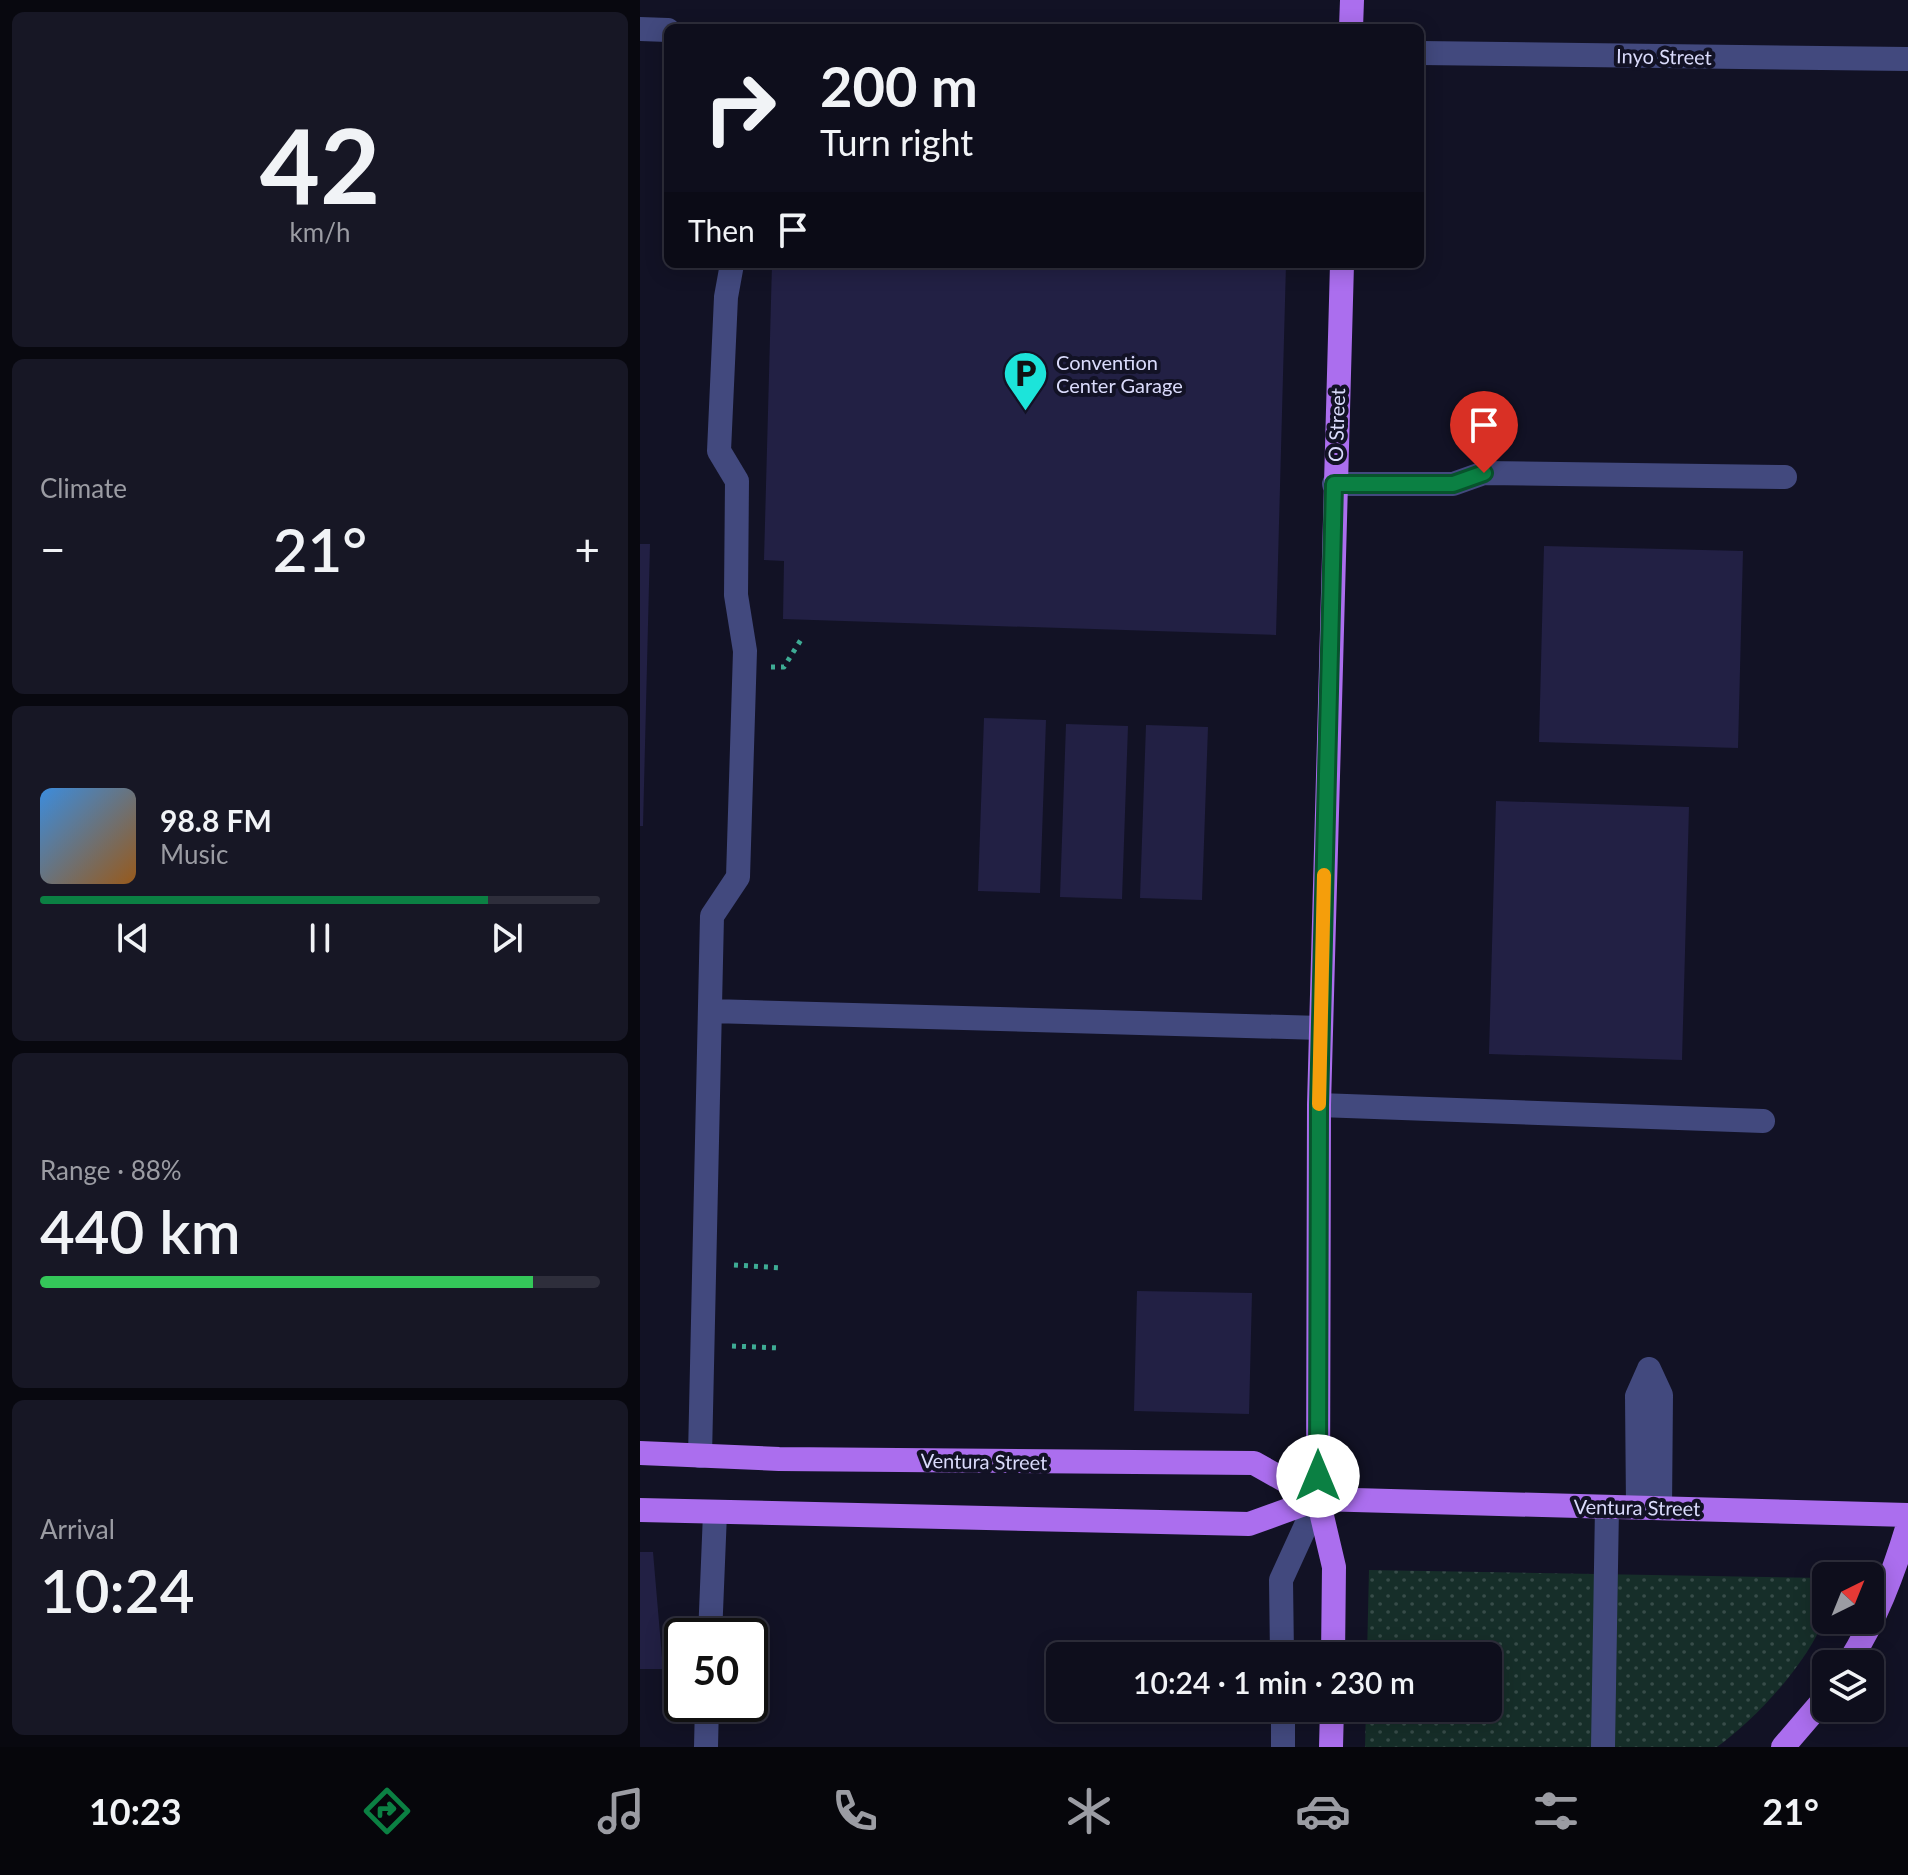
<!DOCTYPE html>
<html lang="en">
<head>
<meta charset="utf-8">
<style>
  :root { --surface:#0e0e1c; --page:#171725; --text:#f1f3f6; --muted:#9b9ca3; --line:#2e2e3b; --accent:#0b8043 }
  body { margin:0; font-family:Lato,sans-serif; background:var(--page); color:var(--text); height:100vh; display:flex; flex-direction:column; font-size:30px; white-space:nowrap }
  * { box-sizing:border-box; margin:0 }
  p { font-size:26px; color:var(--muted) }
  .icon { flex:none; width:44px; height:44px; fill:none; stroke:currentColor; stroke-width:2; stroke-linecap:round; stroke-linejoin:round }
  .map { position:relative; flex:1; overflow:hidden }
  .drawer { display:flex; flex-direction:column; gap:12px; padding:12px; background:#08080f; width:640px }
  .drawer>* { flex:none }
  .top-card { position:absolute; left:24px; top:24px; width:760px; height:244px; border-radius:12px; box-shadow:0 4px 20px #0003,0 0 0 2px var(--line); background:#0e0e1c; color:var(--text); overflow:hidden }
  .needle { width:52px; rotate:43deg }
  .buttons { position:absolute; left:1172px; top:1562px; display:grid; gap:16px }
  .buttons a { display:grid; place-items:center; width:72px; height:72px; border-radius:12px; background:var(--surface); box-shadow:0 4px 20px #0003,0 0 0 2px var(--line); font-size:40px }
  .speed { position:absolute; left:24px; top:1618px; display:flex; gap:16px; font-size:40px; font-weight:700; text-align:center }
  .speed>* { display:grid; place-content:center; width:104px; height:104px; border-radius:50%; background:var(--surface); box-shadow:0 4px 20px #0003,0 0 0 2px var(--line); line-height:1 }
  .speed .limit { border:4px solid #111; border-radius:12px; background:#fff; color:#111 }
  .pin { position:absolute; display:grid; place-items:center; width:68px; height:68px; color:#fff; margin:-82px -34px; border-radius:50% 50% 50% 0; rotate:-45deg; box-shadow:0 0 8px #0007 }
  .pin .icon { rotate:45deg }
  .me { position:absolute; width:88px; margin:-44px; rotate:0deg; stroke-linejoin:round; filter:drop-shadow(0 0 6px #0008) }
  .turn { display:flex; align-items:center; gap:28px; height:168px; padding:0 24px; font-size:36px }
  .turn .icon { width:104px; height:104px; stroke-width:2.5 }
  .turn b { display:block; font-size:56px; line-height:68px }
  .then { display:flex; align-items:center; height:76px; padding:0 24px; background:#0003; gap:16px; font-size:30px }
  .big { font-size:60px; font-weight:600; line-height:1.1 }
  .drawer .card { flex:1; display:flex; flex-direction:column; justify-content:center; gap:12px; min-width:0; padding:0 28px; border-radius:12px; background:var(--page) }
  .drawer .dial { align-items:center; gap:0 }
  .dial b { font-size:104px; line-height:1 }
  .song { display:flex; align-items:center; gap:24px }
  .cover { width:96px; height:96px; border-radius:12px; background:linear-gradient(135deg,hsl(210 70% 55%),hsl(30 70% 35%)) }
  .played { height:8px; border-radius:4px; background:linear-gradient(90deg,var(--accent) 80%,var(--line) 80%) }
  .keys { display:flex; justify-content:space-around; direction:ltr }
  .heat { display:flex; justify-content:space-between; align-items:center; font-size:44px; direction:ltr }
  .charge { height:12px; border-radius:6px; background:linear-gradient(90deg,#34c759 88%,var(--line) 0) }
  .trip { position:absolute; left:406px; top:1642px; width:456px; height:80px; border-radius:12px; background:var(--surface); box-shadow:0 4px 20px #0003,0 0 0 2px var(--line); font-weight:600; line-height:80px; text-align:center }
  .dock { display:flex; height:128px; justify-content:space-around; align-items:center; background:#06060b; color:var(--muted) }
  .dock .icon { width:56px; height:56px }
  .dock .current { color:var(--accent) }
  .dock b { font-size:36px; color:var(--text) }
  main { display:flex; flex:1; min-height:0 }
  .map>svg:first-child { display:block }
</style>
</head>
<body>
<main>
<section class="drawer">
<div class="card dial"><b>42</b><p>km/h</p></div>
<div class="card"><p>Climate</p>
<div class="heat"><a>−</a><b class="big">21°</b><a>+</a></div>
</div>
<div class="card">
<div class="song"><i class="cover"></i><div><b>98.8 FM</b><p>Music</p></div></div>
<div class="played"></div>
<div class="keys"><svg class="icon" aria-label="previous" viewBox="0 0 24 24"><path d="M18 5L8 12l10 7zM5 5v14"/></svg><svg class="icon" aria-label="pause" viewBox="0 0 24 24"><path d="M8 5v14M16 5v14"/></svg><svg class="icon" aria-label="next" viewBox="0 0 24 24"><path d="M6 5l10 7-10 7zM19 5v14"/></svg></div>
</div>
<div class="card"><p>Range · 88%</p><b class="big">440 km</b><div class="charge"></div></div>
<div class="card"><p>Arrival</p><b class="big">10:24</b></div>
</section>
<div class="map">
<svg width="1268" height="1747" viewBox="0 0 1268 1747">
  <defs>
    <pattern id="grass-dots" width="8" height="8" patternUnits="userSpaceOnUse" patternTransform="scale(2)"><rect width="8" height="8" fill="#162e29"/><path d="M2 2h.1M6 6h.1" fill="none" stroke="#374c49" stroke-width="1.8" stroke-linecap="round"/></pattern>
  </defs>
  <rect width="100%" height="100%" fill="#121225"/>
  <!-- grass -->
  <path fill="url(#grass-dots)" d="M729,1570l457,8c0,11 3,27 -1,38 -15,45 -70,104 -108,131h-352l1,-39h122v-52h-121z"/>
  <!-- building -->
  <path fill="#222044" d="M132,264h514l-10,371 -493,-16 1,-58 -20,-1z
    M0,544h10l-7,282h-3z
    M904,546l199,5 -5,197 -199,-6z
    M344,718l62,2 -6,173 -62,-2z
    M426,724l62,2 -6,173 -62,-2z
    M506,725l62,2 -6,173 -62,-2z
    M856,801l193,6 -7,253 -193,-6z
    M497,1291l115,2 -3,121 -115,-3z
    M0,1552h13l10,117h-23z"/>
  <g fill="none" stroke-linecap="round" stroke-linejoin="round">
    <!-- path -->
    <path stroke="#3eab94" stroke-width="5" stroke-dasharray="4 6" stroke-linecap="butt" d="M131,667h13l18,-29
      M94,1265l49,3
      M92,1346l49,2"/>
    <!-- minor -->
    <path stroke="#42497e" stroke-width="24" d="M0,29l28,1
      M780,53l488,6
      M694,484h119l31,-11 301,4
      M71,1011l610,17
      M679,1105l444,16
      M1009,1369l12,26 -1,113
      M60,1456l12,-540 26,-39 7,-226 -9,-56 1,-114 -18,-30 7,-154 6,-33
      M998,1507l-1,-111 12,-27
      M70,1636l5,-123
      M642,1656l-1,-76 37,-81
      M643,1708v39
      M66,1747l1,-43
      M963,1747l4,-240"/>
    <!-- major -->
    <path stroke="#ab6eee" stroke-width="24" d="M711,28l1,-28
      M0,1453l139,6 475,4 64,36
      M0,1510l609,14 69,-25 590,16
      M693,1656l1,-89 -16,-68 1,-394 23,-841
      M1208,1664c28,-45 45,-89 60,-139
      M691,1747l1,-39
      M1143,1747l43,-50"/>
  </g>
  <g fill="none" stroke-linecap="round" stroke-linejoin="round">
    <defs>
      <path id="route" d="M678,1476l1,-371 15,-621h119l31,-11"/>
    </defs>
    <!-- route casing -->
    <use href="#route" stroke="#07532c" stroke-width="20"/>
    <!-- route -->
    <use href="#route" stroke="#0b8043" stroke-width="14"/>
    <!-- slow -->
    <path stroke="#f59e0b" stroke-width="14" d="M679,1104l5,-229"/>
  </g>
  <!-- icons -->
  <defs>
    <symbol id="parking-pin" viewBox="-11 -11 22 30"><path d="M0 17L-7.5 6A9.5 9.5 0 1 1 7.5 6Z" fill="#1ce4da" stroke="#121225"/><path d="M-3.5-5.5H1a3.5 3.5 0 0 1 0 7H-1V5.5H-3.5ZM-1-3.4V-.6H.8a1.4 1.4 0 0 0 0-2.8Z" fill="#111"/></symbol>
  </defs>
  <g fill-rule="evenodd">
    <use href="#parking-pin" x="360" y="348" width="51" height="69"/>
  </g>
  <g text-anchor="middle" dominant-baseline="central" stroke-width="8" stroke-linejoin="round" paint-order="stroke">
    <!-- street labels -->
    <g font-size="20" fill="#dadbfb" stroke="#121225">
      <text transform="translate(1024 56) rotate(1)">Inyo Street</text>
      <text transform="translate(696 425) rotate(-88)">O Street</text>
      <text transform="translate(344 1461) rotate(1)">Ventura Street</text>
      <text transform="translate(997 1507) rotate(1)">Ventura Street</text>
    </g>
    <!-- poi labels -->
    <g font-size="20" fill="#dadbfb" stroke="#121225" text-anchor="start">
      <text x="416" y="362">Convention<tspan x="416" dy="23">Center Garage</tspan></text>
    </g>
  </g>
</svg>
<div class="buttons">
<a><svg class="needle" viewBox="-14 -14 28 28"><path d="M0-13l5 13h-10z" fill="#e53935"/><path d="M0 13l5-13h-10z" fill="#9b9ca3"/></svg></a>
<a><svg class="icon" aria-label="layers" viewBox="0 0 24 24"><path d="M12 4l9 5-9 5-9-5zM3 14l9 5 9-5"/></svg></a>
</div>
<div class="speed"><div class="limit">50</div></div>
<div class="pin" style="left:844px;top:473px;background:#d93025"><svg class="icon" aria-label="arrive" viewBox="0 0 24 24"><path d="M6 21V4h12l-3 4 3 4H6"/></svg></div>
<svg class="me" style="left:678px;top:1476px" viewBox="-20 -20 40 40"><circle r="19" fill="#fff"/><path d="M0-13L10 11 0 6-10 11z" fill="#0b8043"/></svg>
<div class="trip">10:24 · 1 min · 230 m</div>
<div class="top-card">
<div class="turn"><svg class="icon" aria-label="right" viewBox="0 0 24 24"><path d="M7 20v-9h11M14 6l5 5-5 5"/></svg><div><b>200 m</b>Turn right</div></div>
<div class="then">Then<svg class="icon" aria-label="arrive" viewBox="0 0 24 24"><path d="M6 21V4h12l-3 4 3 4H6"/></svg></div>
</div>
</div>
</main>
<nav class="dock">
<b>10:23</b>
<svg class="icon current" aria-label="directions" viewBox="0 0 24 24"><path d="M12 3l9 9-9 9-9-9zM9 14v-3h6M13 9l2 2-2 2"/></svg>
<svg class="icon" aria-label="music" viewBox="0 0 24 24"><path d="M9 18V5l10-2v13"/><circle cx="6" cy="18" r="3"/><circle cx="16" cy="16" r="3"/></svg>
<svg class="icon" aria-label="phone" viewBox="0 0 24 24"><path d="M5 4h4l2 5-3 2q2 4 5 5l2-3 5 2v4C11 20 4 13 5 4z"/></svg>
<svg class="icon" aria-label="climate" viewBox="0 0 24 24"><path d="M12 3v18M4 7l16 10M4 17L20 7"/></svg>
<svg class="icon" aria-label="car" viewBox="0 0 24 24"><path d="M5 17H2v-5l4-1 3-4h7l3 4 3 1v5h-3M9 17h6M6 11h13"/><circle cx="7" cy="17" r="2"/><circle cx="17" cy="17" r="2"/></svg>
<svg class="icon" aria-label="filters" viewBox="0 0 24 24"><path d="M4 7h16M4 17h16"/><circle cx="9" cy="7" r="2"/><circle cx="15" cy="17" r="2"/></svg>
<b>21°</b>
</nav>
</body>
</html>
